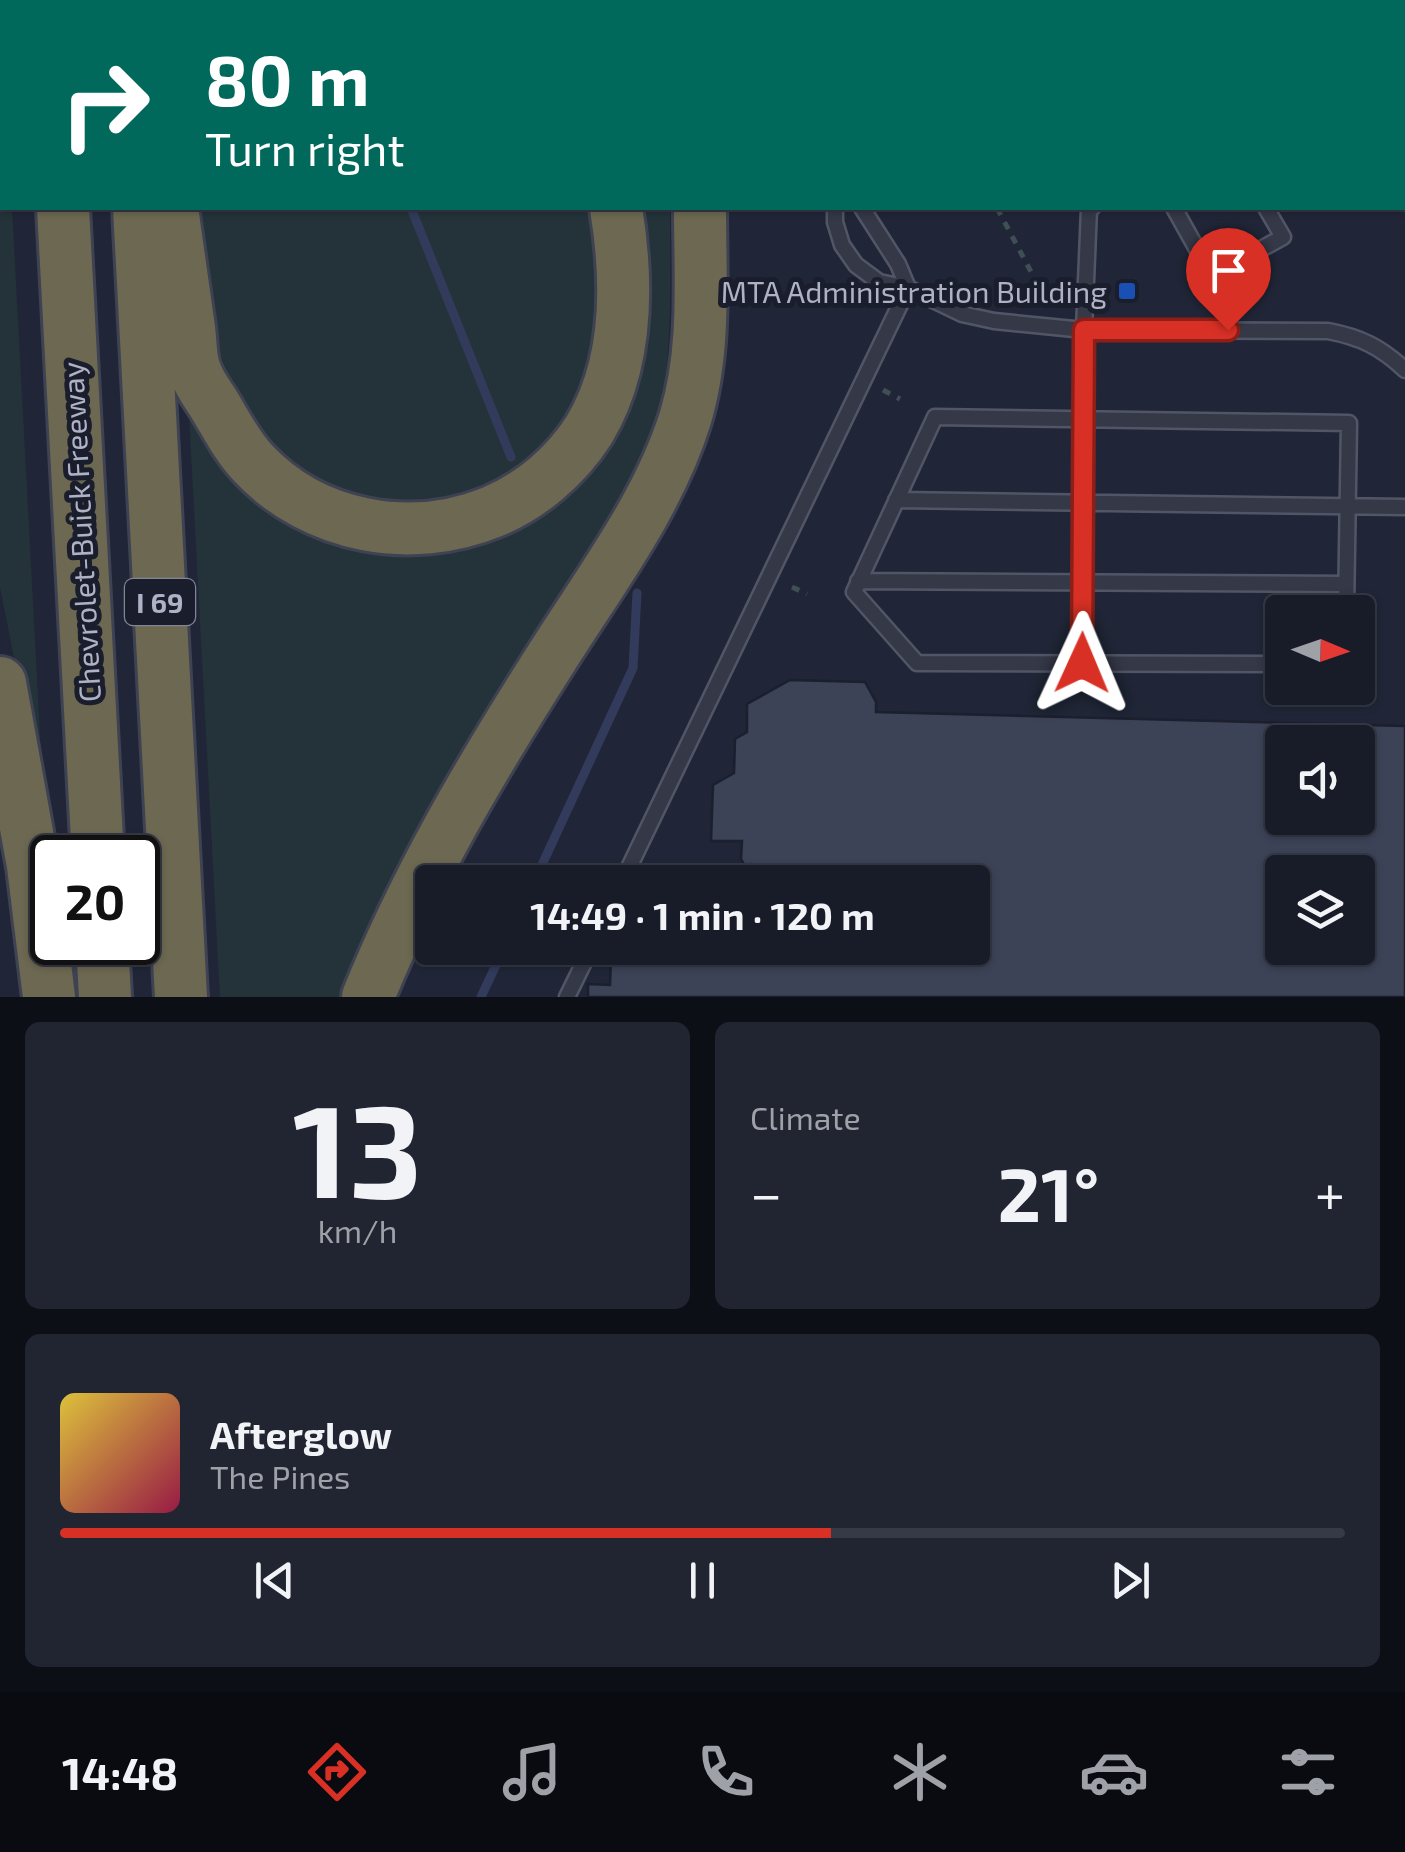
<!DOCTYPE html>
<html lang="en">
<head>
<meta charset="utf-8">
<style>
  :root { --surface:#181c29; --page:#212531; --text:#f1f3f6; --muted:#9fa1a8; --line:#363a46; --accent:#d93025 }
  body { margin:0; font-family:"Exo 2",sans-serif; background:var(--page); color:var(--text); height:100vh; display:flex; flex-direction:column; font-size:38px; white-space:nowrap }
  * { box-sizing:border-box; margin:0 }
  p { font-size:32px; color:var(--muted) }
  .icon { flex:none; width:55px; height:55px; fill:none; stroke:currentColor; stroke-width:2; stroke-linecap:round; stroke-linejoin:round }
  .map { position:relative; height:997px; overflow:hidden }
  .sheet { display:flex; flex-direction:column; gap:25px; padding:25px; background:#0d0f17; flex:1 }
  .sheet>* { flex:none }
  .guide { position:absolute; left:0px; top:0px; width:1405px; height:210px; box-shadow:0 2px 8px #0004,0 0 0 2px var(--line); background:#00695c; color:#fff; overflow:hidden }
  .needle { width:65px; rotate:92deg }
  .fabs { position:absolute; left:1265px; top:595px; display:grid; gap:20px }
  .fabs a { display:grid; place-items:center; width:110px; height:110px; border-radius:10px; background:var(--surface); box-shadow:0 2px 8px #0004,0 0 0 2px var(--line); font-size:50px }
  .speed { position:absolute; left:30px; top:835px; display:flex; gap:20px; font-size:50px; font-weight:700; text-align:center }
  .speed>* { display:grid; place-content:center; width:130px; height:130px; border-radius:50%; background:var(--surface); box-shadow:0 2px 8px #0004,0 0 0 2px var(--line); line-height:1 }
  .speed .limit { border:5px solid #111; border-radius:15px; background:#fff; color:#111 }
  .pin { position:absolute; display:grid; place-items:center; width:85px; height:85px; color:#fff; margin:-102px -42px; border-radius:50% 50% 50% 0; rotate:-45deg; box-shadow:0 0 10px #0007 }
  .pin .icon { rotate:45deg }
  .me { position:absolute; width:110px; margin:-55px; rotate:1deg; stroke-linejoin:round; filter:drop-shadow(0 0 8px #0008) }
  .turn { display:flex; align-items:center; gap:35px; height:210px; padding:0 40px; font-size:45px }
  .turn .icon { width:130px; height:130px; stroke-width:2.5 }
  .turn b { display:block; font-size:70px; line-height:85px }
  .big { font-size:75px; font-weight:700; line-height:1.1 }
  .sheet .tile { flex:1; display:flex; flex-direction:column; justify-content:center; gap:15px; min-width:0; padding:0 35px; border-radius:15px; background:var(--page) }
  .sheet .dial { align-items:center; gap:0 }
  .dial b { font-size:130px; line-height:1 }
  .song { display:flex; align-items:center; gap:30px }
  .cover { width:120px; height:120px; border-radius:15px; background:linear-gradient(135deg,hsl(50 70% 55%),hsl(340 70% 35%)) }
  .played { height:10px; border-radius:5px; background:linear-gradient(90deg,var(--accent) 60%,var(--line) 60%) }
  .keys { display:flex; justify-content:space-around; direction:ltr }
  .heat { display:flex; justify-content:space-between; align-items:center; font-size:55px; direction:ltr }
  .sheet .tiles { flex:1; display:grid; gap:25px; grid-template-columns:1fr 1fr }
  .tile:last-child { grid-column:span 2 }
  .trip { position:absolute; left:415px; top:865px; width:575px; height:100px; border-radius:10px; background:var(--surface); box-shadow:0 2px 8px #0004,0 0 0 2px var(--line); font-weight:700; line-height:100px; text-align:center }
  .dock { display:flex; height:160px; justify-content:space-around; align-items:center; background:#0a0b10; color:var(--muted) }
  .dock .icon { width:70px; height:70px }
  .dock .on { color:var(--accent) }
  .dock b { font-size:45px; color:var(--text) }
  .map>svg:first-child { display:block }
</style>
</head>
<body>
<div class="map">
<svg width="1405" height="997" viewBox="0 0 1405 997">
  <rect width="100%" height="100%" fill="#202637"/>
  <!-- green -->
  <path fill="#233339" d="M0,21l2,187h10l30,565h-5l-37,-186z
    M199,208h394l8,69 -7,79 -28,67 -23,28 -59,42 -68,14 -68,-10 -62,-34 -47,-56 -27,-77 -8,-50z
    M630,208h40c0,80 4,157 -17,236l-306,553h-127l-32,-601 130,130 258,-52z"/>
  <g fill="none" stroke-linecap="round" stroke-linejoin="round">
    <!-- stream -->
    <path stroke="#323b5c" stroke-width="9" d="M328,0l1,2
      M411,208l100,249
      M534,882l99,-214 4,-75
      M481,997l23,-49"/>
  </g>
  <!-- building -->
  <path fill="#3c4357" stroke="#1b1f2e" stroke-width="2.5" fill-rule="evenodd" d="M790,680l75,2 11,20v10l529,14v271h-817v-13l22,1 1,-28 181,5 1,-14h179v-66h-211l-9,-16 -1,11 -10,-18 1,-18h-31l2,-56 21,-12 1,-34 12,-7v-28zM1282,742h76v76h-76zM1282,872h76v76h-76z"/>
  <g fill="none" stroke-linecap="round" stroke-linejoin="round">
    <defs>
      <path id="lane" d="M1145,0l2,2
        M873,2l2,-2
        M835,208v14l7,23 14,20 23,17 29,6 54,26 32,7 90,9 244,1c32,6 53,16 77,39
        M1174,208l38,68 71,-39 -17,-29
        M896,500l509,7
        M858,581l488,3
        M1082,663l2,-333 5,-121 3,-1
        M1282,664l-365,-1 -63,-71 81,-175 414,6 -3,189
        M622,882l286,-594 -10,-24 -36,-56
        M567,997l24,-49"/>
      <path id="highway" d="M52,0v2
        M144,0v2
        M580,0l1,2
        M700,0v2
        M63,208l35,650
        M139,208l42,789
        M172,208c6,40 11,80 17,120 2,14 1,32 7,45 4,12 13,23 19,33 12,20 22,40 38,57 61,65 158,82 239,49 39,-16 74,-46 97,-82 40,-66 39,-149 27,-222
        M0,683l33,183 16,131
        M102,942l3,55
        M368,997c49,-121 114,-230 184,-340 48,-76 106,-152 133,-238 21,-68 15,-142 15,-211"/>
    </defs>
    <!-- lane casing -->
    <use href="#lane" stroke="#515565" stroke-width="19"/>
    <!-- highway casing -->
    <use href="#highway" stroke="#3e4252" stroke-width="58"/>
    <!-- path -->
    <path stroke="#404f55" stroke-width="5" stroke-dasharray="8 8" stroke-linecap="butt" d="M997,208l48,90
      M883,390l17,9
      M792,587l15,7"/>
    <!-- lane -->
    <use href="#lane" stroke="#343847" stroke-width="14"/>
    <!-- highway -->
    <use href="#highway" stroke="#6d6851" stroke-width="52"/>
    <!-- rail -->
    <path stroke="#565b6f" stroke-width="8" stroke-dasharray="10 10" stroke-linecap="butt" d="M1296,0l1,2
      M1315,0l1,2
      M1402,152l3,4
      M1402,186l3,4"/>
  </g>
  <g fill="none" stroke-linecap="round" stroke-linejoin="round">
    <defs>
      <path id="route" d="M1082,663l2,-333h144"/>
    </defs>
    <!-- route casing -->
    <use href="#route" stroke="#8d1f18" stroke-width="25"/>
    <!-- route -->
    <use href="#route" stroke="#d93025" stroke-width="18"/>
  </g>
  <!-- markers -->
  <rect fill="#1a4fb4" stroke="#191d2c" stroke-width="4" x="1117" y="281" width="20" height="20" rx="5"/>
  <g text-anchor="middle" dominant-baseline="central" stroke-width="10" stroke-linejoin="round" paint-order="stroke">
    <!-- shield labels -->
    <rect fill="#191d2c" stroke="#818596" stroke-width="2.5" x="125" y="579" width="70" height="46" rx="8"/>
    <g font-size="28" font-weight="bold" fill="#aeb2c4">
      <text x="160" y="602">I 69</text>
    </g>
    <!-- poi labels -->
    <g font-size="30" fill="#aeb2c4" stroke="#191d2c" text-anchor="end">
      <text x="1107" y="291">MTA Administration Building</text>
    </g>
    <!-- street labels -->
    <g font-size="30" fill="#aeb2c4" stroke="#191d2c">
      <text transform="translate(80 532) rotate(-93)">Chevrolet-Buick Freeway</text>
    </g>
  </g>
</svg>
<div class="fabs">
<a><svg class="needle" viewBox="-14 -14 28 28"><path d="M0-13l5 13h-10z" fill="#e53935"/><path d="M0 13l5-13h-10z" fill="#9fa1a8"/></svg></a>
<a><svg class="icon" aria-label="sound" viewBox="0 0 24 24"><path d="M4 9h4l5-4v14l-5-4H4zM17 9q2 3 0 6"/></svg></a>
<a><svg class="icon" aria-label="layers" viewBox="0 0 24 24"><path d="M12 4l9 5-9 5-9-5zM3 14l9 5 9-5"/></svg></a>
</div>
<div class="speed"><div class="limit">20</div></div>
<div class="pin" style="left:1228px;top:330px;background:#d93025"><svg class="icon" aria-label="arrive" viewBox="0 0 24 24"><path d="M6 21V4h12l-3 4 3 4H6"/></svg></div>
<svg class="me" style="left:1082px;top:663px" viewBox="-20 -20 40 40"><path d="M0-17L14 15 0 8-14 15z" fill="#d93025" stroke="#fff" stroke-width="4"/></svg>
<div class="trip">14:49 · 1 min · 120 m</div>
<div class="guide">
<div class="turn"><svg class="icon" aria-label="right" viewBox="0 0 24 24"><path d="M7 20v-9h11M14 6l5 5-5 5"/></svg><div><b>80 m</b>Turn right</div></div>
</div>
</div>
<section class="sheet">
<div class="tiles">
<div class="tile dial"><b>13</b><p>km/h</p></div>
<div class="tile"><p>Climate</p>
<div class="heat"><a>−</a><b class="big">21°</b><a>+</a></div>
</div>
<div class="tile">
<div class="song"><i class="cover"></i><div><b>Afterglow</b><p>The Pines</p></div></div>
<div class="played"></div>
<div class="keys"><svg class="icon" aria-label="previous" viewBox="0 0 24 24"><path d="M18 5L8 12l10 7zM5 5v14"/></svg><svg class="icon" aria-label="pause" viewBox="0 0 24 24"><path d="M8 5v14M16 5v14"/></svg><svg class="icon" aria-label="next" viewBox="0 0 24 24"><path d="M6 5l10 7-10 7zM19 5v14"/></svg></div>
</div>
</div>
</section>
<nav class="dock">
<b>14:48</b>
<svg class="icon on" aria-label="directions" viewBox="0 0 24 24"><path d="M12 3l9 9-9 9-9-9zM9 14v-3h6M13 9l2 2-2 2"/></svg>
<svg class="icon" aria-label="music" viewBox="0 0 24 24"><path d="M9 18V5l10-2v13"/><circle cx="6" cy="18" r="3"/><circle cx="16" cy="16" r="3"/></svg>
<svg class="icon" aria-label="phone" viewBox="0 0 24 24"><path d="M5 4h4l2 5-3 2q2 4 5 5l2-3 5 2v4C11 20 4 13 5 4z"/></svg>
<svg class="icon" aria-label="climate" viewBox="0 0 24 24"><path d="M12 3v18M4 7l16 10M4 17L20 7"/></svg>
<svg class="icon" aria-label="car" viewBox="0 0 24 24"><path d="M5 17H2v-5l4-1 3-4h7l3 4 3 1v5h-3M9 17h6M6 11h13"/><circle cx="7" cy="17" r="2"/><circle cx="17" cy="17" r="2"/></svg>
<svg class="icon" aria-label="filters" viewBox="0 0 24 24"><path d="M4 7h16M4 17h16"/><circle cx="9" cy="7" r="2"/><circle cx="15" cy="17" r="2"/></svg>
</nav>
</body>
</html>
